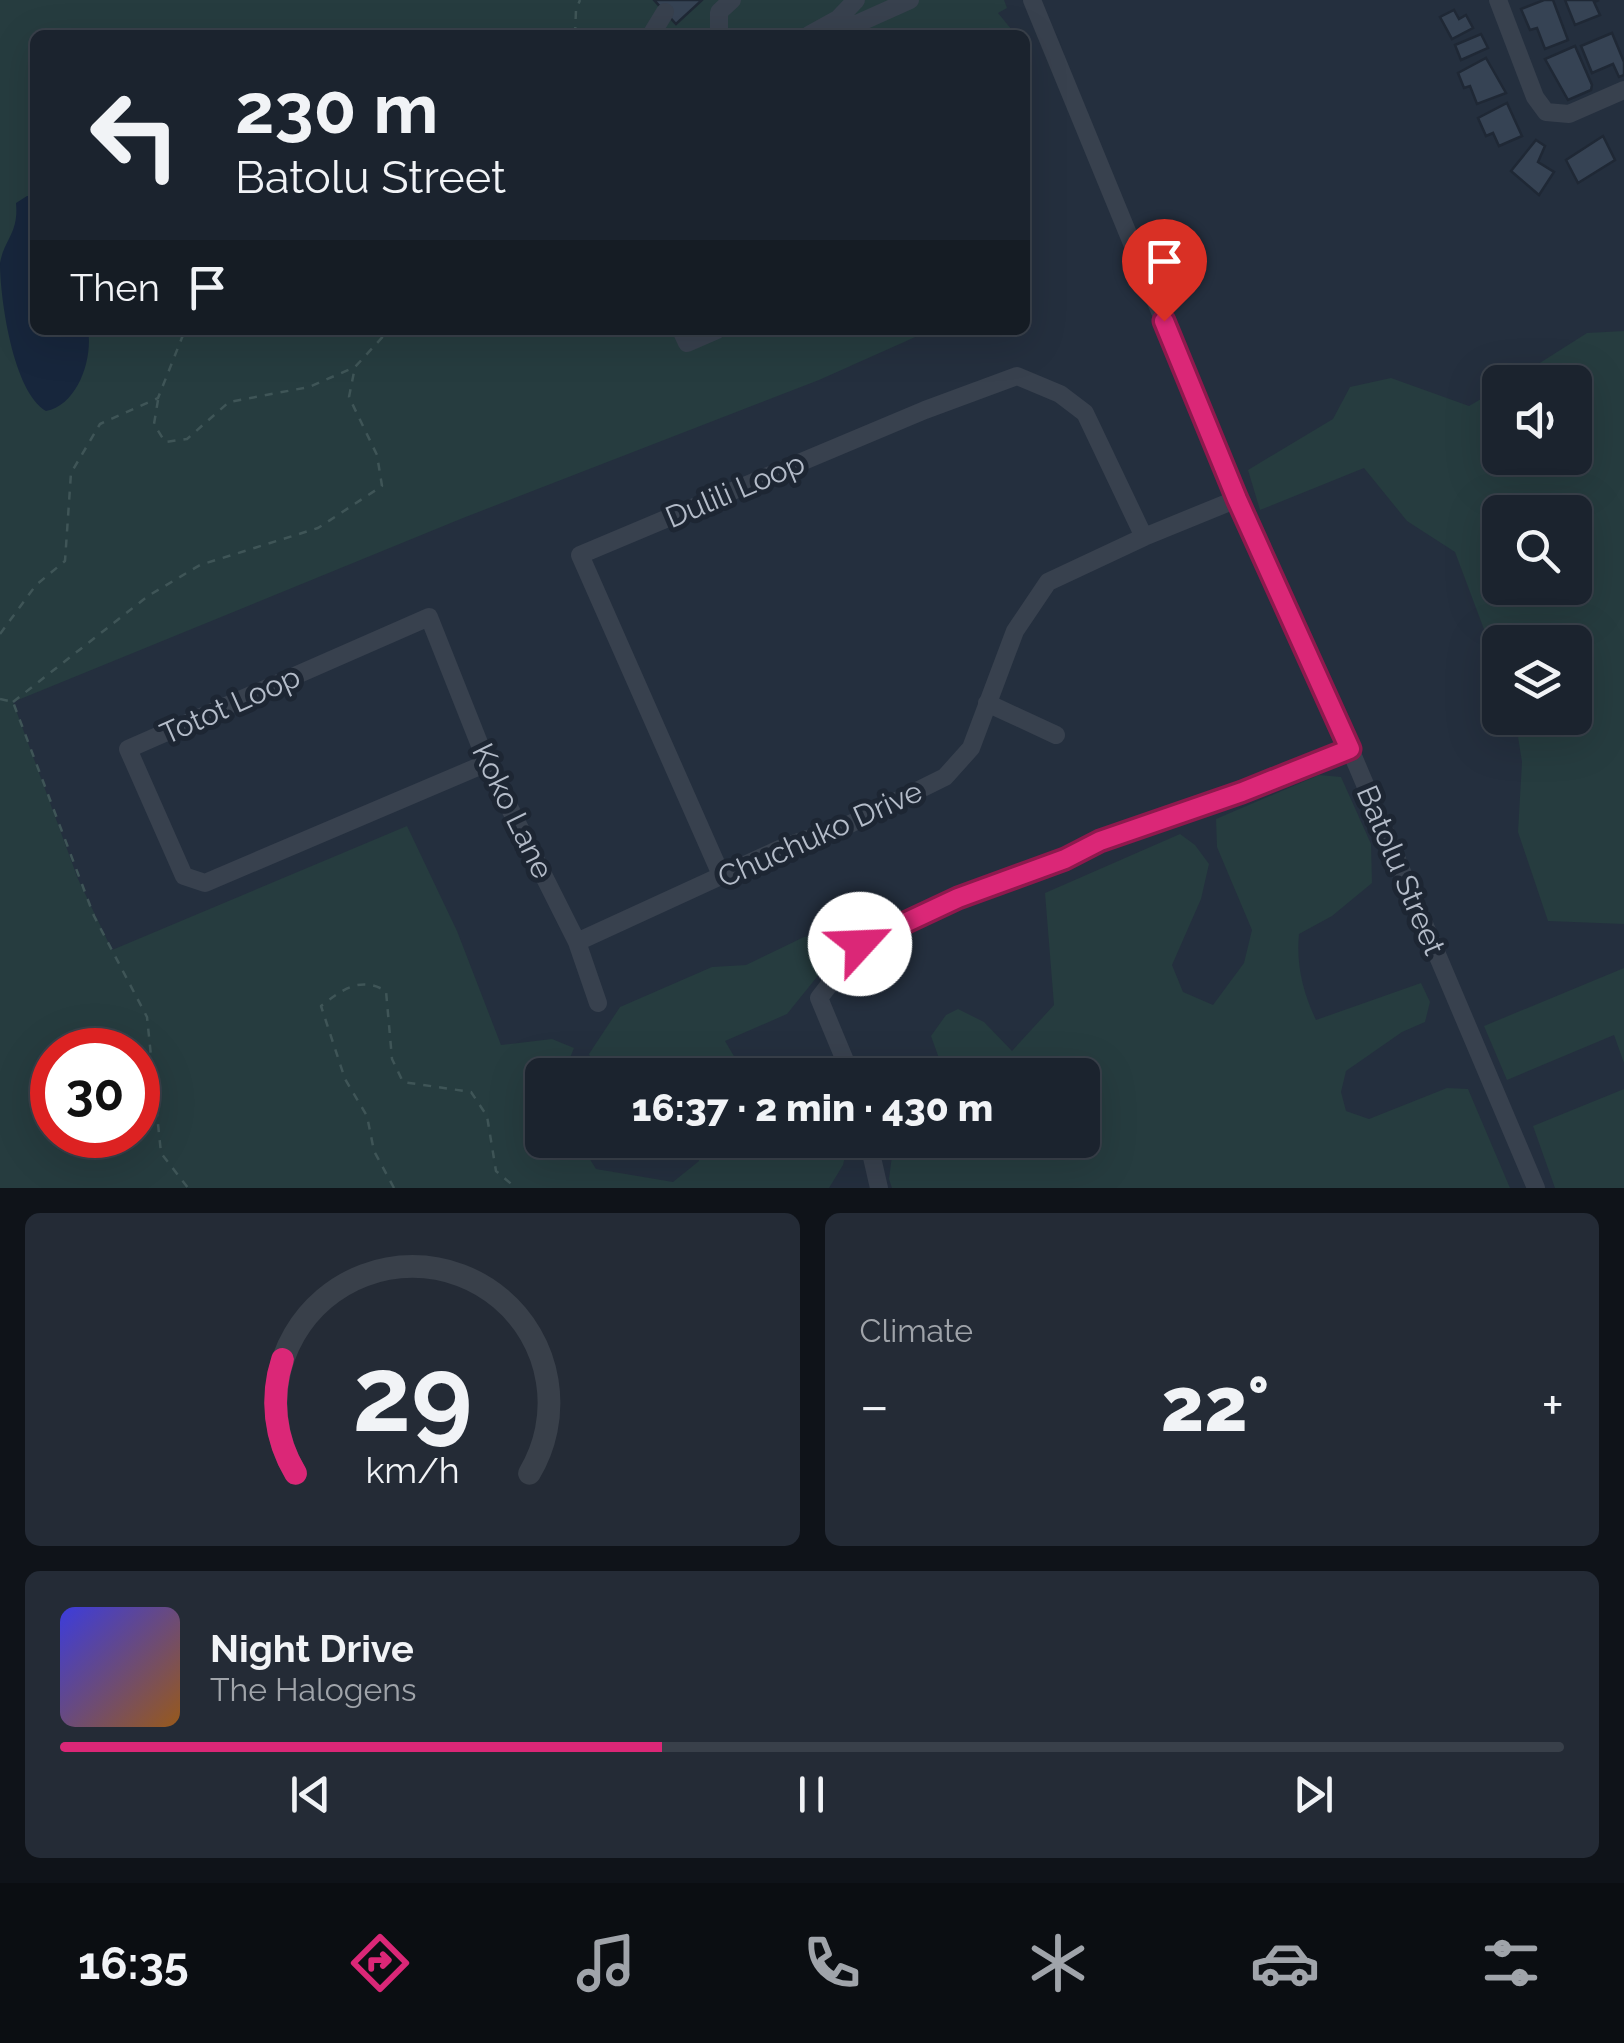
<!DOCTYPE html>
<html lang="en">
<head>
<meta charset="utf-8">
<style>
  :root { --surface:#1b232e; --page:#242b36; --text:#f1f3f6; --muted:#a0a4aa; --line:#39404a; --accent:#db2777 }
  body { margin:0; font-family:Raleway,sans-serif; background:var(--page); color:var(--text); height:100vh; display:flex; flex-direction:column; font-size:38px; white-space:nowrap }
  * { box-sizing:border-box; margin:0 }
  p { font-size:32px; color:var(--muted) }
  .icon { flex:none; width:55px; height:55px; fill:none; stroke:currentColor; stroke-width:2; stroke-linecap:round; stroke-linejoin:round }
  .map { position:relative; height:1188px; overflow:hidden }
  .panel { display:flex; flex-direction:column; gap:25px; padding:25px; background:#0f1319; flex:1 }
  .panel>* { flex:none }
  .guide { position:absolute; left:30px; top:30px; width:1000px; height:305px; border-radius:15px; box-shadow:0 10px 40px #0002,0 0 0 2px var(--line); background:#1b232e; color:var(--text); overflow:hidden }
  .controls { position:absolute; left:1482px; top:365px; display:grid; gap:20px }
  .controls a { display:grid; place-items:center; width:110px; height:110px; border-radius:15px; background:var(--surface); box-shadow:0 10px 40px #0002,0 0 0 2px var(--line); font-size:50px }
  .speed { position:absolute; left:30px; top:1028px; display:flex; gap:20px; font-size:50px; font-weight:700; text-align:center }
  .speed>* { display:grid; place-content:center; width:130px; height:130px; border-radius:50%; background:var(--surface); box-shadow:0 10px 40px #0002,0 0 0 2px var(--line); line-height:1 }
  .speed .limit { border:15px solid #d22; background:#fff; color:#111 }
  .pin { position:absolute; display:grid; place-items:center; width:85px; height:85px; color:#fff; margin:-102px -42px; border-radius:50% 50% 50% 0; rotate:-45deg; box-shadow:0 0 10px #0007 }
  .pin .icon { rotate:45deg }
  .me { position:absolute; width:110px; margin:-55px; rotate:65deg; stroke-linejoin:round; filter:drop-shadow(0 0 8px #0008) }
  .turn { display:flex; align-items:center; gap:35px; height:210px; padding:0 40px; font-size:45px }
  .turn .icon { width:130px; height:130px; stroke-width:2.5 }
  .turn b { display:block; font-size:70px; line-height:85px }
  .then { display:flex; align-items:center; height:95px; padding:0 40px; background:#0003; gap:20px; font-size:38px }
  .big { font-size:75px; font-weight:800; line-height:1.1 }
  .panel .card { flex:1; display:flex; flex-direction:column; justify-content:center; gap:15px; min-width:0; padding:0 35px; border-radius:15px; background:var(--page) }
  .panel .dial { align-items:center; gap:0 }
  .dial svg { height:260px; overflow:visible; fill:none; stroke:var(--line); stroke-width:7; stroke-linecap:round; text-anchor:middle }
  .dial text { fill:var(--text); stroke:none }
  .song { display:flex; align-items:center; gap:30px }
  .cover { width:120px; height:120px; border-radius:15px; background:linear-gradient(135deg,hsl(240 70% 55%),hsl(30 70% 35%)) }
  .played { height:10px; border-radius:5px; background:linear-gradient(90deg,var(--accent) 40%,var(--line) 40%) }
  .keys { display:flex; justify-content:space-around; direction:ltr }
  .heat { display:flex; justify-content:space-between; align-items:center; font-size:55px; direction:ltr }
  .panel .tiles { flex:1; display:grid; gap:25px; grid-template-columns:1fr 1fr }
  .card:last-child { grid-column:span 2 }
  .trip { position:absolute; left:525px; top:1058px; width:575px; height:100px; border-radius:15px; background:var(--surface); box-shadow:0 10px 40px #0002,0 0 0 2px var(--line); font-weight:800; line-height:100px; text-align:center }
  .tab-bar { display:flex; height:160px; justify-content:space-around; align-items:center; background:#0b0e12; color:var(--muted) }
  .tab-bar .icon { width:70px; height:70px }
  .tab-bar .current { color:var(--accent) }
  .tab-bar b { font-size:45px; color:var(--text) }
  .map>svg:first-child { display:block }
</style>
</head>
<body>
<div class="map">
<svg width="1624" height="1188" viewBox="0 0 1624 1188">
  <rect width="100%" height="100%" fill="#242f3e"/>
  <!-- green -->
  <path fill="#263c3f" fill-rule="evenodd" d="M0,0h1004l3,8 -9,5 14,17 -5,5h-972v295h896l-112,50 -356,138 -450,184 65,177 34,71 295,-124 50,105 44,114 51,-6 22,9 -11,27h-21v65h36l18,29 77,13 26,-21 -4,-21h154l-6,25 -14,23h-829zM52,1050h86v85h-86z
    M1624,331v593l-76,-3 -30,-89 4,-70 -7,-44h60v-76h-75v30l-45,-120 -48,-31 -43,-53 -104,42 -12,-40 85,-51 17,-32 41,-9 78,28 31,-18v70h75v-76h-65l77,-49zM1500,512h75v76h-75z
    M1319,775l22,2 30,67 1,39 -40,33 -33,18c-3,31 4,58 17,86l105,-37 9,19 -5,20 -23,10 -56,39 -5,21 5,19 23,8 78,-31 21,1 42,99h-618l-3,-9 5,-39h188v-65h-137l-14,-39 15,-21 12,-6 26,13 28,29 42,-46 -9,-112 135,-59 15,11 14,19 -8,35 -29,66 11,27 30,13 31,-42 8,-33 -35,-83 -1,-28z
    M832,935l-3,27 -42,52 -62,27 16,27 88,7h-231l-9,-21 31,-47 92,-40 34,-2 58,-28z
    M1624,968v95l-10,-28 -107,45 -23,-54z
    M1624,1089v99h-69l-22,-62z"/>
  <!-- water -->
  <path fill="#17263c" d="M27,196h8v134h53c5,28 -10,75 -42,81 -33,-19 -46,-113 -46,-148 4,-23 19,-30 16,-60z"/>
  <!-- building -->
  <path fill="#364354" stroke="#1f2835" stroke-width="2.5" d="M654,0h48l-26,24z
    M1544,0h9l15,40 -23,9 -8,-21 -7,2 -9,-21z
    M1565,0h34l-5,2 6,13 -25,10z
    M1454,10l5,9 7,-4 7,13 -21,11 -12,-22z
    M1612,33l12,29v13l-5,2 -6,-13 -21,9 -11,-27z
    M1481,34l7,14 -27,12 -6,-15z
    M1575,46l17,39 -1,5 -23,10 -23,-41z
    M1486,58l20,35 -29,11 -7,-18 -6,2 -6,-15z
    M1507,103l15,33 -23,10 -6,-13 -7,3 -8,-18z
    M1603,136l12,24 -37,23 -12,-23z
    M1536,140l9,6 -7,16 16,10 -15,23 -28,-24z"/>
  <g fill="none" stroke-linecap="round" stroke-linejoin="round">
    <!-- path -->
    <path stroke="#3f5557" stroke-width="2.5" stroke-dasharray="8 8" stroke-linecap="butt" d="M575,35l1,-25 4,-10
      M158,400l-4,24 11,18 22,-3 42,-37 80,-15 46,-20 34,-37
      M0,634l36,-49 29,-24 6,-88 29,-49 58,-26 27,-68
      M0,699l13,3 81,214 53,101 14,136 27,35
      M13,702l135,-106 52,-31 118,-37 64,-42 -5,-31 -28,-58 6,-30
      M394,1188l-20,-37 -7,-35 -22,-37 -24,-73c22,-17 39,-30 65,-15l6,68 11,23 68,10 16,24 9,55 20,17"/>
    <!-- minor -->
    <path stroke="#38414e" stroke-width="18" d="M1032,0l205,499 113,250 186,439
      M1498,0l37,97 11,15 23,2 55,-24
      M651,35l14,-23
      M719,35v-23l13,-12
      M809,35l29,-16 18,-19
      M832,35l78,-35
      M681,330l6,13 30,-13
      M987,703l69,32
      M487,763l-282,120 -21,-7 -56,-127 301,-132 58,146 90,179 21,61
      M722,877l-142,-322 345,-145 92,-34 43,18 25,19 59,124
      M577,942l207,-95 62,-21 99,-49 26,-29 44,-117 33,-49 96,-45 93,-38
      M851,1075l-32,-77 41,-53 98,-47 107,-39 35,-18 142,-49 108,-43
      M868,1140l11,48"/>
  </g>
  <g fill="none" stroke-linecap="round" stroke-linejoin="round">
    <defs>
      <path id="route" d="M860,944l98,-46 107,-39 35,-18 142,-49 108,-43 -113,-250 -73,-178"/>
    </defs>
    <!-- route casing -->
    <use href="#route" stroke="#8e194d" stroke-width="25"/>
    <!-- route -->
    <use href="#route" stroke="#db2777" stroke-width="18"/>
  </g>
  <g text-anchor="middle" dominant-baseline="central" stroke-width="10" stroke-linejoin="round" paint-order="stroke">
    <!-- street labels -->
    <g font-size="30" fill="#b4bcc9" stroke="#1d2633">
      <text transform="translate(735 490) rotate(-23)">Dulili Loop</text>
      <text transform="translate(230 705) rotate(-24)">Totot Loop</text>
      <text transform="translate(513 811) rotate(64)">Koko Lane</text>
      <text transform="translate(820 834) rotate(-24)">Chuchuko Drive</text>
      <text transform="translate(1401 870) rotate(67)">Batolu Street</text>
    </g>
  </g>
</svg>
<div class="controls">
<a><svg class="icon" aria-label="sound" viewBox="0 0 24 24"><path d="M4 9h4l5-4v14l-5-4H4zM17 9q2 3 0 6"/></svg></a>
<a><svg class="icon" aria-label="search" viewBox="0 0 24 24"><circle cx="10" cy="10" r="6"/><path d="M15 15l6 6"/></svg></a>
<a><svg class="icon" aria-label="layers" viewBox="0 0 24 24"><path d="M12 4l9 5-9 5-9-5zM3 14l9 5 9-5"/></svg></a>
</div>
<div class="speed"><div class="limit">30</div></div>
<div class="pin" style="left:1164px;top:321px;background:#d93025"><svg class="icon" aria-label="arrive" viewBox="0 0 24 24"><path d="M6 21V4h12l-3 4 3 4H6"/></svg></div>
<svg class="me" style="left:860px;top:944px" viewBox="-20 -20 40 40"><circle r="19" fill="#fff"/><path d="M0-13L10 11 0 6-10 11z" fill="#db2777"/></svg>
<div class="trip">16:37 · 2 min · 430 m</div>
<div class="guide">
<div class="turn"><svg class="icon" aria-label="left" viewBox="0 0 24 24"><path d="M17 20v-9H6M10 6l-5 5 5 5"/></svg><div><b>230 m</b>Batolu Street</div></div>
<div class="then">Then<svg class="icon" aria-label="arrive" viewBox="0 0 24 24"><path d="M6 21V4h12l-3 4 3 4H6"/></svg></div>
</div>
</div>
<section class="panel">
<div class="tiles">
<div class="card dial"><svg viewBox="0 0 100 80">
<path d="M14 69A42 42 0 1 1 86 69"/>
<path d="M14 69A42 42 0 0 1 10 34" stroke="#db2777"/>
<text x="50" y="56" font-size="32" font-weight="700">29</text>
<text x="50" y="72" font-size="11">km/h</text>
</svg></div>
<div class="card"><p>Climate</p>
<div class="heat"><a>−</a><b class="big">22°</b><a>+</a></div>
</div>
<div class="card">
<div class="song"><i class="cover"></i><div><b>Night Drive</b><p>The Halogens</p></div></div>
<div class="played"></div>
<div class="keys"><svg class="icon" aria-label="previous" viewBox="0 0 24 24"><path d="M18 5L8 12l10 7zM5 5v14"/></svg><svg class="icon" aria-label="pause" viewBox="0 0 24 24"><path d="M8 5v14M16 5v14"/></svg><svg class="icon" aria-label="next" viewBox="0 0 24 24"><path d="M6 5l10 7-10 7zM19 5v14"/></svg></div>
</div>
</div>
</section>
<nav class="tab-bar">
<b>16:35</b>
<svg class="icon current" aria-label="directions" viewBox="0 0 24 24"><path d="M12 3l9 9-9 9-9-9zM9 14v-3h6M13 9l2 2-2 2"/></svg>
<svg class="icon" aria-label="music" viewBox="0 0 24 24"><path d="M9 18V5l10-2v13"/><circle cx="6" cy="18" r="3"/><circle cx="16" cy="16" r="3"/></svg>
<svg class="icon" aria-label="phone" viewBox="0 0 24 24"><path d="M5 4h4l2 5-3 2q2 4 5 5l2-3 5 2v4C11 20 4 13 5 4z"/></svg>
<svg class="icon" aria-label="climate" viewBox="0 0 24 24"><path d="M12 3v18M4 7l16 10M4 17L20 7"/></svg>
<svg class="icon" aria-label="car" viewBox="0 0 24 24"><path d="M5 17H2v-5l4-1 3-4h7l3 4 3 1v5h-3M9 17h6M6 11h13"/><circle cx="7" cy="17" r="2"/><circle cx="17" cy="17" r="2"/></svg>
<svg class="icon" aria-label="filters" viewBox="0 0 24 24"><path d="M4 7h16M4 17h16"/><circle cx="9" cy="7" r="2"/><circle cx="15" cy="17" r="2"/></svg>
</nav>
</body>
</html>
